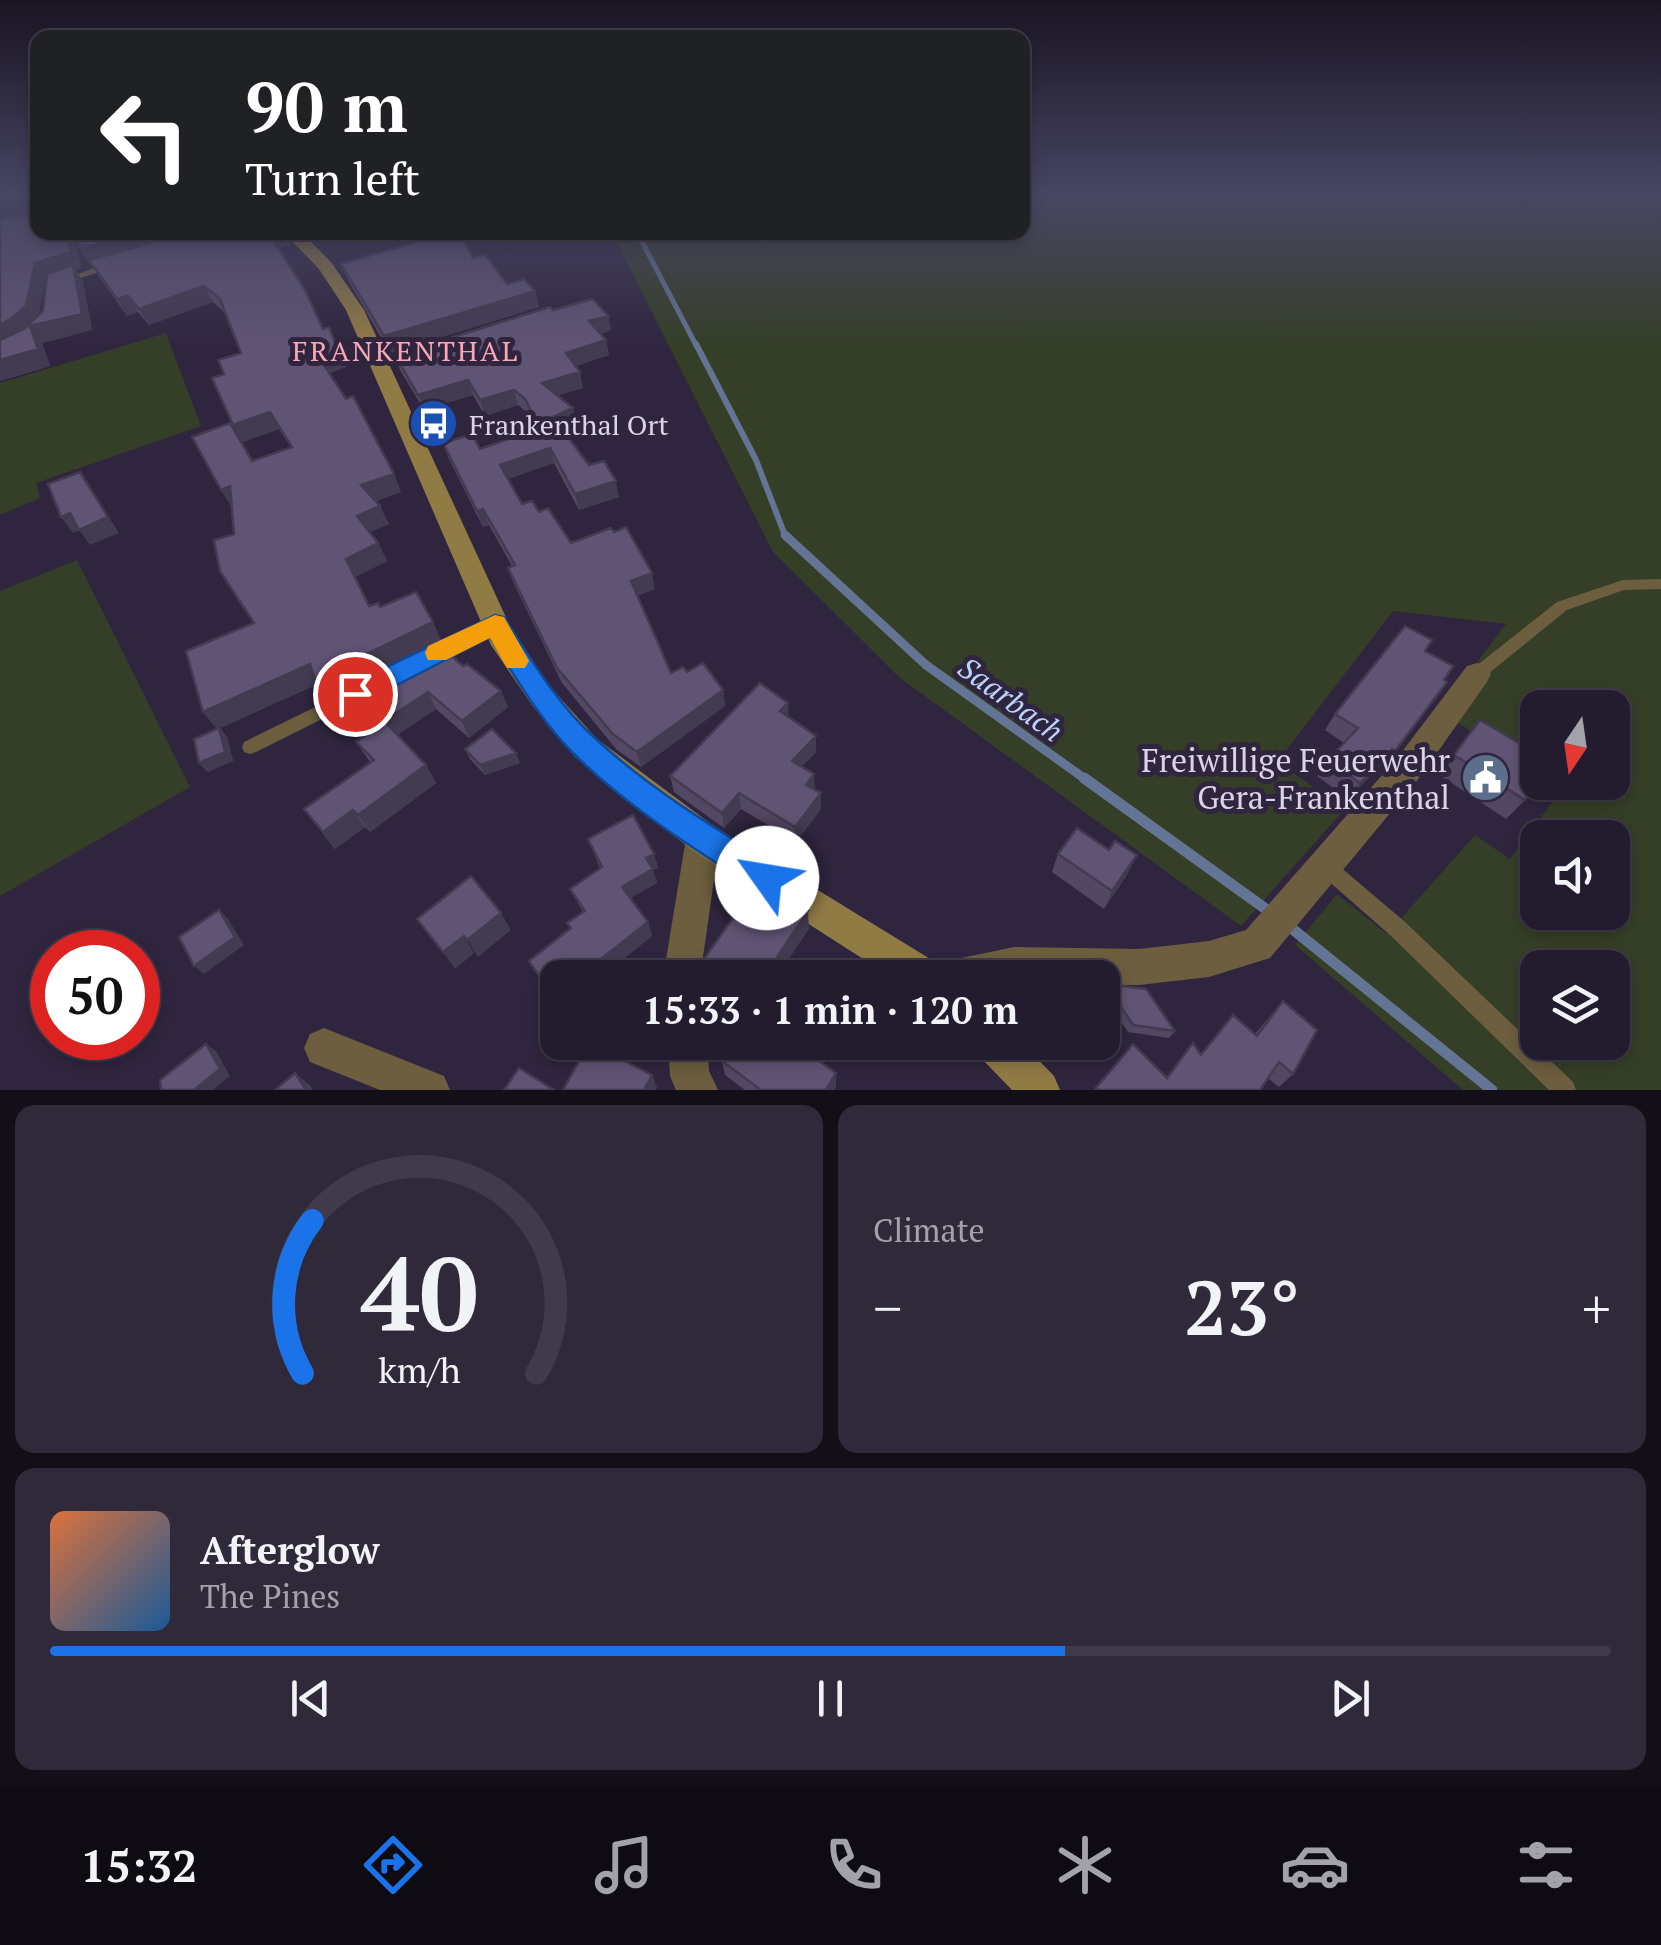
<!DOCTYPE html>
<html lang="en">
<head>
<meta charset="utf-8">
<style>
  :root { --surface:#231c2e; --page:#2f293a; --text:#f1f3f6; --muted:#a3a1aa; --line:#403a4a; --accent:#1a73e8 }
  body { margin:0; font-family:"PT Serif",serif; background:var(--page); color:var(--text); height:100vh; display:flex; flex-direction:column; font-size:38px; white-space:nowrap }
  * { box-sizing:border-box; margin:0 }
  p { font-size:32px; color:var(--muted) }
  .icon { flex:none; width:55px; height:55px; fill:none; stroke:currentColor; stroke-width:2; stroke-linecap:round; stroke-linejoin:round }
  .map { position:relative; height:1090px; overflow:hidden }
  .sheet { display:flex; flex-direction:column; gap:15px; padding:15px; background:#130f19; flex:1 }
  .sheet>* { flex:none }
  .hud { position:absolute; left:30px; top:30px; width:1000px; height:210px; border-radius:20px; box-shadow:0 5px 15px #0003,0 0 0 2px var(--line); background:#202124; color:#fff; overflow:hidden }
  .needle { width:65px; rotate:193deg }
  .tools { position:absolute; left:1520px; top:690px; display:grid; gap:20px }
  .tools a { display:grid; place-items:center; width:110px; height:110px; border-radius:20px; background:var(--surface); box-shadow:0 5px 15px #0003,0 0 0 2px var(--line); font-size:50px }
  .speed { position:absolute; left:30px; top:930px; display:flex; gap:20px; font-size:50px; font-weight:700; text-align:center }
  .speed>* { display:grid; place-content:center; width:130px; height:130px; border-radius:50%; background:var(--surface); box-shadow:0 5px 15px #0003,0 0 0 2px var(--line); line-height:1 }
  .speed .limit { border:15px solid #d22; background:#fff; color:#111 }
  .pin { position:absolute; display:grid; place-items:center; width:85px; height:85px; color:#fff; margin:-42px; border:5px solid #fff; border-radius:50%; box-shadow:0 2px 10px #0007 }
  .me { position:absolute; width:110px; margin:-55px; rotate:302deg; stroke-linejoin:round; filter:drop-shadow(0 0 8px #0008) }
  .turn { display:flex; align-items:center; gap:35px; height:210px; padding:0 50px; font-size:45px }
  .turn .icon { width:130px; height:130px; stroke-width:2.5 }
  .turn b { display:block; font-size:70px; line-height:85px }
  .big { font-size:75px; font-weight:600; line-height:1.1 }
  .sheet .widget { flex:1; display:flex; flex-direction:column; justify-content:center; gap:15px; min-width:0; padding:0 35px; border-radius:20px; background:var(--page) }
  .sheet .dial { align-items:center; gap:0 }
  .dial svg { height:260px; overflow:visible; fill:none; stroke:var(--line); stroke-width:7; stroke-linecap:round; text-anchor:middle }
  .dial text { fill:var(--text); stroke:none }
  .song { display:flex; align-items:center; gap:30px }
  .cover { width:120px; height:120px; border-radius:15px; background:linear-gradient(135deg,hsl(20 70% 55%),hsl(210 70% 35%)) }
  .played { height:10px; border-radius:5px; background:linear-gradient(90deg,var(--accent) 65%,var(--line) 65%) }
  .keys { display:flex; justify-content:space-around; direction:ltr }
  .heat { display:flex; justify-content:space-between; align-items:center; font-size:55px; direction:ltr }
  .sheet .tiles { flex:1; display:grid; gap:15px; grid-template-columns:1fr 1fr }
  .widget:last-child { grid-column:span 2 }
  .trip { position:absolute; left:540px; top:960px; width:580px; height:100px; border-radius:20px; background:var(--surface); box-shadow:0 5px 15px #0003,0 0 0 2px var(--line); font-weight:600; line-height:100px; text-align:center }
  .menu { display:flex; height:160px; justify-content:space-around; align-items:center; background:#0e0b12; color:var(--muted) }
  .menu .icon { width:70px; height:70px }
  .menu .on { color:var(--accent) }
  .menu b { font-size:45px; color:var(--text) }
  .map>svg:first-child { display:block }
</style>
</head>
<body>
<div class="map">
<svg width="1661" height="1090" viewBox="0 0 1661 1090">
  <rect width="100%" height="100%" fill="#2f253e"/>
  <!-- green -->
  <path fill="#353e27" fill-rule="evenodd" d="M1023,196h638v894h-198l-168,-145 42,-51 50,40 88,-99 35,24 52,-70 -10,-6 60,-1v-74h-74l-1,65 -83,-53 17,-50 35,-46 -113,-13 -115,150 66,49 -103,116 -341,-248 -127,-126 -161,-319 410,-1zM1538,838h74v74h-74zM1538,968h74v74h-74z
    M166,333l35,93 -165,57 4,15 -40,17v-132z
    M77,560l113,227 -190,109v-305z"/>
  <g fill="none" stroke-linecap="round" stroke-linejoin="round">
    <!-- stream-far3 -->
    <path stroke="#647494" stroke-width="5" d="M637,232l60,115"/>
    <!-- stream-far2 -->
    <path stroke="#647494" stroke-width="6" d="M696,344l60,116 30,78"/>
    <!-- stream-far1 -->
    <path stroke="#647494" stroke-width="9" d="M785,535l141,130 162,116"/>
    <!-- stream -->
    <path stroke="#647494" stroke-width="11" d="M1084,778l186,134
      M1285,923l207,167"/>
    <!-- service -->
    <path fill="#6c5e3e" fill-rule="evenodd" d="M114,261l3,1v4l-51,17 -8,-2z
      M1661,579v10l-37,1 -57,20 -84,68 -6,2 -6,-2 -2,-4 2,-4 86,-68 66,-22z
      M495,618l5,2 2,4 -2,4 -67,33 -5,2 -5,-2 -3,-4 3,-4z
      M356,687l6,2 2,5 -2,5 -106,53 -6,2 -6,-2 -2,-5 2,-5z
      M1325,857l7,3 72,61 169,161 3,8h-27l-159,-155 -72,-63 -2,-6 2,-6z"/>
    <!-- minor -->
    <path fill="#6c5e3e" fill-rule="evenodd" d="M1477,663l10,3 4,8 -4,8 -67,95 -150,181 -61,19 -70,8h-37v-7h-179l5,-13 86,-18 125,2 70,-8 37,-11 152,-173 69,-91z
      M703,823l12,4 5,11 -20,140h-37l23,-140 5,-11z
      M324,1028l120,48 6,14h-70l-70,-28 -6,-14 6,-14z
      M668,1042h39l2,29 9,19h-42l-6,-14z"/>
    <!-- secondary -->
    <path fill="#917b45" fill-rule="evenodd" d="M283,232h18l30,30 33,48 152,329 36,50 45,50 118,88 225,138 5,13h-52l-202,-129 -116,-92 -43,-52 -41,-60 -145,-335 -27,-41z
      M974,1042h47l33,34 6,14h-48l-33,-34z"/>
  </g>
  <!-- wall -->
  <path fill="#534864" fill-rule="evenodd" d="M0,220l290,25 -12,3 68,119 -16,6 64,101 7,18 -25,9 13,23 -19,8 8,11 9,18 -32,16 15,29 10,1 61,33 -115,57 -8,-13 -98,44 7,9 6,24 -25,11 -9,-9 18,-34 -14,-17 51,-89 -20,-89 18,-73 39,-14 -12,-18 -36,13 -10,-17 -9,-51 17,-21 -16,-40 -12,-11 -64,23 -11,-13 -11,4 -51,-72 5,24 -5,2 7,12 9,48 -50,13 8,23 -50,15zM45,279h1l-3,32 -4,3z
    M411,232h47l15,26 34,26 28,7 4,16 -149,46 -42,-73 -7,-16 80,-23z
    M553,310l55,6 3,14 -11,4 6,6 3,15 -34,11 8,22 -26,7 16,13 3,15 -13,7 26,35 30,32 -40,13 -25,-47 -46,16 14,25 17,8 32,31 84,46 -18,7 34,77 16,-1 36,18 2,16 -84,61 -24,-17 -55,-67 -48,-99 -6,-16 4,-2 -23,-41 -6,2 -34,-68 -6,-16 37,6 57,-20 -8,-15 -11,-9 -33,11 -12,-21 -49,15 -24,-40 -5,-15z
    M1425,651l19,29 3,2 -64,86 -3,-2 -32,33 -31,-23 11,-16 16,-17 -19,-13 10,-16z
    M463,666l38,25 7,16 -39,31 -33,-29 -39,26 29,30 10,18 -66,49 -5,-5 -30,22 -31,-40 66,-47 -14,-20 17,-12 -15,-19 -7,4 -14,-21z
    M789,718l27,18v16l-14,14 13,24 6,19 -25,33 -55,-33 -17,19 -50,-36 -4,-16z
    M1480,720l45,80 -19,19 -68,-45z
    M465,749l55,14 -35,12 -15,-16z
    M588,839l66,15 4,14 -5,2 4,13 -27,15 18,24 4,14 -53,42h-41v27l-29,-44 41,-32 -3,-6 16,-11 -13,-23 30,-21z
    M1109,850l19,23 -24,36 -52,-37 6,-18z
    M1106,984l69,47 -6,7 -41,-6 -26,-39z
    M1283,1001l10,73 -14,13 -11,-9 -8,12h-166l39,-46 34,33 34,-22 54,-21z
    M722,1061l114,12v14l-2,3h-89l-20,-15z"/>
  <!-- shaded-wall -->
  <path fill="#433b51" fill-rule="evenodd" d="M67,232h2l7,12 5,24 -5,2 7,12 9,48 -50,13 8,23 -50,15v-57l35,-61zM74,270l-37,52 8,-43z
    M142,232h65l-116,33 -10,-16z
    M285,232l5,13 -15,4 -7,-16z
    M311,232h28l-26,7z
    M204,286l9,16 -64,23 -10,-16z
    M535,291l4,16 -149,46 -6,-17z
    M128,296l10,16 -11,4 -10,-17z
    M608,316l3,14 -19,6 -3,-15z
    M606,340l3,15 -39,13 -4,-15z
    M337,344l9,23 -19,7 -8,-17z
    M580,372l3,16 -37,11 -4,-16z
    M468,380l5,15 -49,15 -6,-15z
    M514,390l4,15 -33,11 -5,-16z
    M573,408l3,15 -19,9 -4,-15z
    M270,412l9,17 -36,13 -10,-17z
    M550,448l4,15 -49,17 -5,-15z
    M80,472l39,61 -29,12 -11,-15 -6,3 -12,-16z
    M394,474l7,18 -32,11 -8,-18z
    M616,481l3,16 -40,13 -4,-16z
    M230,486l2,22 -11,-18z
    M380,506l9,18 -24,10 -8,-18z
    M483,509l6,16 -6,2 -6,-16z
    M378,543l9,18 -32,16 -9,-18z
    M652,573l3,16 -21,8 -3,-16z
    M433,622l8,18 -115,57 -8,-13 -98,44 7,9 6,24 -25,11 -9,-9 18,-34 -14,-17 107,-48z
    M723,690l2,16 -84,61 -4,-15z
    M501,691l7,16 -39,31 -7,-17z
    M428,692l8,17 -52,34 -9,-16z
    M349,695l9,16 -7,4 -10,-16z
    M788,703l1,16 -9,-8z
    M816,736v16l-23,24 -1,-15z
    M1392,749l-12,17 -32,33 12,-16z
    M516,753l4,10 -35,12 -5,-10z
    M426,765l10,18 -66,49 -12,-17z
    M814,774l1,16 -9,-5z
    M739,793l2,16 -17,19 -2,-15z
    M821,793v16l-25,33 -1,-15z
    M353,810l12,17 -30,22 -12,-17z
    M654,854l4,14 -5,2 4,13 -31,18 -4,-14 24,-29z
    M1137,855l-9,18 -24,36 8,-18z
    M219,910l9,9 16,26 -40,29 -10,-8z
    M808,911l1,18 -33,49h-13z
    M501,913l10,17 -33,27 -11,-17z
    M648,922l4,14 -53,42h-22z
    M464,936l10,17 -19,16 -12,-17z
    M206,1044l10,7 14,25 -17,14h-19z
    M295,1073l15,12 3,5h-7z
    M836,1073v14l-2,3h-8z
    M652,1075l5,12 -1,3h-12z"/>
  <!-- building -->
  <path fill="#605474" stroke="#433b51" stroke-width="2.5" d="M38,213v19h29l4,20 -36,11 -9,43 -15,13 -11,5v-104z
    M70,232h72l-61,17z
    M189,232h82l-3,1 36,55 19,41 6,-2 9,23 -19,7 27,42 7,-3 41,78 -33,11 19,21 -23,10 21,27 -32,16 23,47 9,-3 2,4 36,-15 17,30 -118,57 -5,-15 -107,48 -17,-61 68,-28 -34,-52 -6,-31 20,-6 -4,-48 -9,4 -29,-53 38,-14 22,38 40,-14 -22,-35 -37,13 -21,-47 12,-4 -6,-14 23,-7 -21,-54 -16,-13 -65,23 -11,-13 -11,3 -28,-39z
    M425,232h33l15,26 12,-3 22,29 17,-5 11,12 -151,45 -43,-72 90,-26z
    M73,265l9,49 -52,12 8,23 -38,11v-20l24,-11 19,-18 4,-37z
    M593,299l15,17 -19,5 17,19 -40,13 14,19 -38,11 31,25 -20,9 36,48 15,-4 12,20 -41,13 -25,-46 -50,17 22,39 10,-3 7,11 9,-4 23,35 40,-15 3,4 12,-5 26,46 -21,8 40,92 12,-6 4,5 16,-9 20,27 -86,62 -24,-18 -56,-66 -49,-100 7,-3 -32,-56 -6,2 -34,-68 29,-9 8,15 60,-21 -15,-29 -11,-9 -34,10 -12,-20 -50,15 -23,-40 155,-48 3,3z
    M80,472l28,45 -29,13 -9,-17 -9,4 -13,-33z
    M1405,626l27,14 -7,11 28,15 -9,14 3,2 -52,69 -3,-2 -32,34 -32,-23 30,-32 -23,-14z
    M438,644l25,22 4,-2 34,27 -39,30 -34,-29 -53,35 -26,-32 -8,4 -4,-5z
    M760,683l28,20 -8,8 36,25 -24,25 22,13 -8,11 15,8 -26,34 -56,-34 -17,20 -52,-37z
    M1480,720l58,34v27l-13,19 -71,-45z
    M385,722l41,43 -68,50 -5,-5 -30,22 -19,-23 70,-49 -18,-18z
    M219,728l6,24 -26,11 -5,-24z
    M492,729l24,24 -36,12 -15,-16z
    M633,815l21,39 -8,4 7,11 -31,18 26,35 -71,56h-19v15l-5,3 -24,-35 42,-33 -4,-5 18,-12 -15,-22 32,-22 -14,-28z
    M1077,828l32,22 6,-9 22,14 -25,36 -54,-37z
    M471,876l30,37 -34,27 -3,-4 -21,16 -26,-33z
    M760,881l48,30 -45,67h-66l-4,-4z
    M219,910l16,27 -41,29 -15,-29z
    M1106,984l40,5 29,42 -42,-6z
    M1283,1001l34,29 -24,44 -14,-12 -19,28h-162l-2,-2 37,-44 34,34 26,-35 8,12 32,-40 24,21z
    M734,1042h60l42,31 -10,17h-65l-39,-29z
    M589,1043l63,32 -8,15h-81z
    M206,1044l14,25 -26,21h-33l-1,-10z
    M519,1068l35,22h-50z
    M295,1073l11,17h-31z"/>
  <!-- sky -->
  <linearGradient id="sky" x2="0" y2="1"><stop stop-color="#1a1422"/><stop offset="0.56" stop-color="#474663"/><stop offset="1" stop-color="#474663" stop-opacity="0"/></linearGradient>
  <rect width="1661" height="349" fill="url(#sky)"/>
  <!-- route -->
  <path fill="#1a73e8" stroke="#114b97" stroke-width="2.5" d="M495,615l9,2c27,43 54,88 92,122 54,50 120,90 182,128l4,11 -4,10 -11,5 -11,-5c-61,-38 -129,-82 -180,-132 -35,-34 -60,-78 -86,-119l-126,65 -9,3 -10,-3 -4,-8 4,-7z"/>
  <!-- slow -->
  <path fill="#f59e0b" d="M495,615l9,2 25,44 -4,7h-18l-17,-30 -44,22h-18l-3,-7 3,-7z"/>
  <!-- icons -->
  <defs>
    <symbol id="bus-disc" viewBox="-11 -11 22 22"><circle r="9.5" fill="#1a4fb4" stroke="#2f253e"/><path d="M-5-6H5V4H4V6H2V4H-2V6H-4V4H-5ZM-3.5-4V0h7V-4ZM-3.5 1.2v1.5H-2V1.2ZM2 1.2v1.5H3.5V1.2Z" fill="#fff"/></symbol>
    <symbol id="civic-disc" viewBox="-11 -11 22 22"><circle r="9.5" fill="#5c6f8a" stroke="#2f253e"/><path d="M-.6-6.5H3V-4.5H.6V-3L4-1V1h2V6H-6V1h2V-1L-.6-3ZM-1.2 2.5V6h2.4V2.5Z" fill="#fff"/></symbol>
  </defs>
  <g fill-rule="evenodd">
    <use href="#bus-disc" x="406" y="396" width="55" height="55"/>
    <use href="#civic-disc" x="1458" y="750" width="55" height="55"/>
  </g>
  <g text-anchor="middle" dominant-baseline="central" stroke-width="10" stroke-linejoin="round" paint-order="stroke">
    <!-- far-quarter labels -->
    <g font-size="28" letter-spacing="2.5" fill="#fba7b6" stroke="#2f253e">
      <text x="406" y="350">FRANKENTHAL</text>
    </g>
    <!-- poi labels -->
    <g font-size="28" fill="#dad4e5" stroke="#2f253e" text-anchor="start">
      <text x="469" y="424">Frankenthal Ort</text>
    </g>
    <!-- water labels -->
    <g font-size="30" font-style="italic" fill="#bbd1fe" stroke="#2f253e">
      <text transform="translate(1011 699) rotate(36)">Saarbach</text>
    </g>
    <!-- near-poi labels -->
    <g font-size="32" fill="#dad4e5" stroke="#2f253e" text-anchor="end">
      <text x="1450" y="760">Freiwillige Feuerwehr<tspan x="1450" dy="37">Gera-Frankenthal</tspan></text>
    </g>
  </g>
</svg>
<div class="tools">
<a><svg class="needle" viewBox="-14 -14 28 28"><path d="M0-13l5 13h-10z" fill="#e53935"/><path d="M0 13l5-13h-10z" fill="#a3a1aa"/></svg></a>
<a><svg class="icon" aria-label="sound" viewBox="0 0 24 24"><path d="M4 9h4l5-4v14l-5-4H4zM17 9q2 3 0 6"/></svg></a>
<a><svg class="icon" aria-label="layers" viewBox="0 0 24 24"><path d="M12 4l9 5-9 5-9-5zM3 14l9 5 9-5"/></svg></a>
</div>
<div class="speed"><div class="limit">50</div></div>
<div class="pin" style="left:355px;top:694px;background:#d93025"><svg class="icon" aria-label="arrive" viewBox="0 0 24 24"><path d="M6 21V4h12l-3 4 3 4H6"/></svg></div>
<svg class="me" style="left:767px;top:878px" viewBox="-20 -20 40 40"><circle r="19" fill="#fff"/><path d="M0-13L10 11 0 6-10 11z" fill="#1a73e8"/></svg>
<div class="trip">15:33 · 1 min · 120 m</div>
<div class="hud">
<div class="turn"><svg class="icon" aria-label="left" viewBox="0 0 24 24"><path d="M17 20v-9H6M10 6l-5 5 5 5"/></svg><div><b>90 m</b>Turn left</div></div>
</div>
</div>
<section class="sheet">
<div class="tiles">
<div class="widget dial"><svg viewBox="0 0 100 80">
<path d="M14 69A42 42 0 1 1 86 69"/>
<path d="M14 69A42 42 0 0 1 17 22" stroke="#1a73e8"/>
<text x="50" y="56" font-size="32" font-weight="700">40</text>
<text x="50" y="72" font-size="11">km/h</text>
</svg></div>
<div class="widget"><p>Climate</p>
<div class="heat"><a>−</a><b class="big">23°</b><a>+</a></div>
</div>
<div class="widget">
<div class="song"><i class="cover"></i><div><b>Afterglow</b><p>The Pines</p></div></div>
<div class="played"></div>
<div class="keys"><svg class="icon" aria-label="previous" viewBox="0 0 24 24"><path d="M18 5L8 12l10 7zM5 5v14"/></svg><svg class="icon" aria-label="pause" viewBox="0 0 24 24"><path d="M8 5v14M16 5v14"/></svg><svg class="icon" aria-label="next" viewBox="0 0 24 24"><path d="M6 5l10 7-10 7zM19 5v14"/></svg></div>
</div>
</div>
</section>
<nav class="menu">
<b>15:32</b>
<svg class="icon on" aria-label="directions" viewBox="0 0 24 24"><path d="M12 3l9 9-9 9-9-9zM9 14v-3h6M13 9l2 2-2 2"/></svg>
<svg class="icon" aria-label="music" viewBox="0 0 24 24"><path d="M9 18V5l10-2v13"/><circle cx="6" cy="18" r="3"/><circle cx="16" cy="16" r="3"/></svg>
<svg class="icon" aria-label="phone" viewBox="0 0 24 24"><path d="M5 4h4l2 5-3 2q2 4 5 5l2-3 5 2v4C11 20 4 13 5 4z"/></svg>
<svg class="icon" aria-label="climate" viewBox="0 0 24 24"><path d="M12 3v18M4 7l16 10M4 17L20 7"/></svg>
<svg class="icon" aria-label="car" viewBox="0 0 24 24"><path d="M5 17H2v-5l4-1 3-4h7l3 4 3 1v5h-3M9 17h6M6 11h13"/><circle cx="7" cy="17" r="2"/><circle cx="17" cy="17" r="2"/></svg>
<svg class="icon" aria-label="filters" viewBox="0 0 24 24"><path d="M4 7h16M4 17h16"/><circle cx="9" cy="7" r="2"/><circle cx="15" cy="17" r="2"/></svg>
</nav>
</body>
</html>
